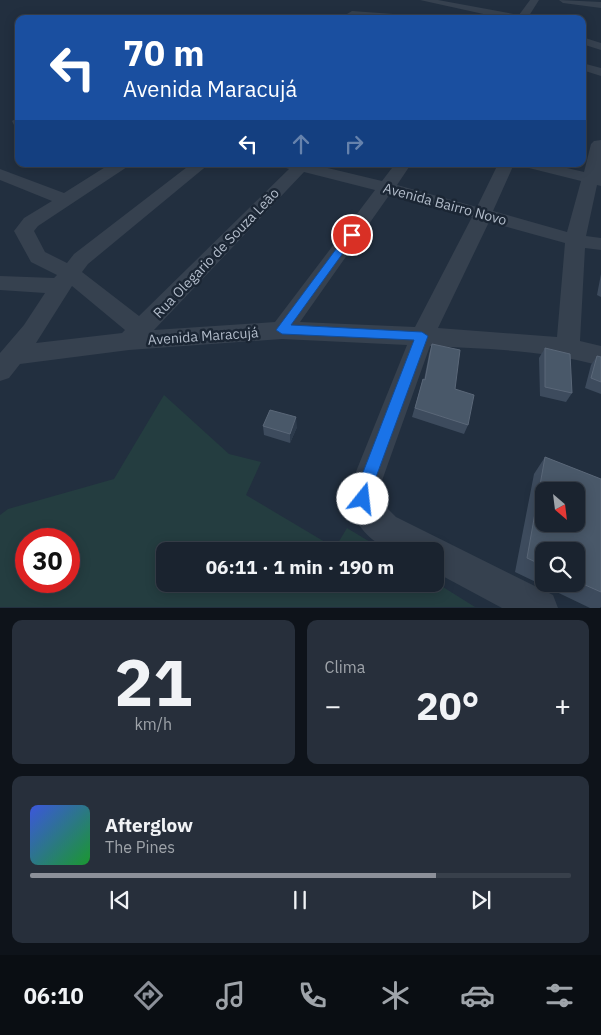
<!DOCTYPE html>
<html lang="pt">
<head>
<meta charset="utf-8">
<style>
  :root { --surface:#1a232f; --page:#272f3b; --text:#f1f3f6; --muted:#9fa4aa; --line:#38404b; --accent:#8c9099 }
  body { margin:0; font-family:"IBM Plex Sans",sans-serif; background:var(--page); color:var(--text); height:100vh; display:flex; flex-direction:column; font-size:19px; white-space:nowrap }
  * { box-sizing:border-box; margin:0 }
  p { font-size:16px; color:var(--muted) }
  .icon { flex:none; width:28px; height:28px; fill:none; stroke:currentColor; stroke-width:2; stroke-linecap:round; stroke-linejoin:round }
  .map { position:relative; height:608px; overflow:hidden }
  .drawer { display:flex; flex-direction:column; gap:12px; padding:12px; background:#0e131a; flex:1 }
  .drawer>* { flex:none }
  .banner { position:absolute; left:15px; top:15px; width:571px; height:152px; border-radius:10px; box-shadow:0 2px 12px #0003,0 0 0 1px var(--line); background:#1a4fa0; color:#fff; overflow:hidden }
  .needle { width:32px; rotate:152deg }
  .buttons { position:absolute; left:535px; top:482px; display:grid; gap:10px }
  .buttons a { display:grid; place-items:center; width:50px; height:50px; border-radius:10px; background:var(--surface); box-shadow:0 2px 12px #0003,0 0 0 1px var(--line); font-size:25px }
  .speed { position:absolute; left:15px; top:528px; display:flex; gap:10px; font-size:25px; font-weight:700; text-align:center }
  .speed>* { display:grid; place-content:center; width:65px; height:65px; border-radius:50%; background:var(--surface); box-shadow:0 2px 12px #0003,0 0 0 1px var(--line); line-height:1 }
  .speed .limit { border:8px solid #d22; background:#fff; color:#111 }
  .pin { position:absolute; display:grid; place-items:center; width:42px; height:42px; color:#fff; margin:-21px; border:2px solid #fff; border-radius:50%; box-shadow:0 1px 5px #0007 }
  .me { position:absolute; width:55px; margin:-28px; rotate:16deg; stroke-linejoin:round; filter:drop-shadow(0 0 4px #0008) }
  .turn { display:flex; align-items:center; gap:18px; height:105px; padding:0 25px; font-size:22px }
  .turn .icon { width:65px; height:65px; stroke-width:2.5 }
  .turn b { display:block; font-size:35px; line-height:42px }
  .lanes { display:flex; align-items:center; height:48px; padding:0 25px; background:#0003; justify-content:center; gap:25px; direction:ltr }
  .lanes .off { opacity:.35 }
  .big { font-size:38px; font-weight:700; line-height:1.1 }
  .drawer .card { flex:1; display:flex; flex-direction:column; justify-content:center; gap:8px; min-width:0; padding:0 18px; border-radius:10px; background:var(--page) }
  .drawer .dial { align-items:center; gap:0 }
  .dial b { font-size:65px; line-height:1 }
  .song { display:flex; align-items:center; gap:15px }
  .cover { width:60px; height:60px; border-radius:8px; background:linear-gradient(135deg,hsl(230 70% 55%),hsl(130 70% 35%)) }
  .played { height:5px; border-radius:2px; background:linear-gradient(90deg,var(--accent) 75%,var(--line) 75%) }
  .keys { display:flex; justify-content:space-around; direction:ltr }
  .heat { display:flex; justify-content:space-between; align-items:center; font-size:28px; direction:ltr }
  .drawer .tiles { flex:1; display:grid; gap:12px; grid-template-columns:1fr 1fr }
  .card:last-child { grid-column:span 2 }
  .trip { position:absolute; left:156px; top:542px; width:288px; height:50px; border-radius:10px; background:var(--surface); box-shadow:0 2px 12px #0003,0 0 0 1px var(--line); font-weight:700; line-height:50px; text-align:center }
  .tab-bar { display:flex; height:80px; justify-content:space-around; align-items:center; background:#0a0e13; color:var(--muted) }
  .tab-bar .icon { width:35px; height:35px }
  .tab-bar .selected { color:var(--accent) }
  .tab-bar b { font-size:22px; color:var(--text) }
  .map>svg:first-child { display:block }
</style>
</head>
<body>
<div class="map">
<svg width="601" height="608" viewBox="0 0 601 608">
  <rect width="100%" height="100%" fill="#222f3f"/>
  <!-- green -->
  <path fill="#243d40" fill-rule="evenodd" d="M164,395l65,59 32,8 -15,33 89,53 12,-20 38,23h-220v33l270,-2 40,25h-475v-92l8,-6 106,-30zM26,539h43v42h-43z"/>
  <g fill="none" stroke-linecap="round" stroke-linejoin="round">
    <!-- minor -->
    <path fill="#36414f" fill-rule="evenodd" d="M420,0h18l81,15 11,-15h9l-12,19h-21z
      M559,0l42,2v6l-38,-5z
      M352,11l69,5 5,3 -77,-3 -2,-2z
      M582,37l19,6v7l-19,-6z
      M582,63l19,5v8l-19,-6z
      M19,117v9l-5,-1 -2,-4z
      M601,140v46l-4,-1 -11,51 15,2v12l-16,-2 -5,93 21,5v20c-56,-16 -113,-17 -171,-20l-51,143 1,12 16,16 157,78 5,13h-56l-67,-36v-21c-13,0 -31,4 -42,0 -27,-10 -45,-34 -44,-62l58,-144 -125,-6 -153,11 -109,14 -11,14 -9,3v-28l24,-28 21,-32 -45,-3v-14l54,2 3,-3 -26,-13 -17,-31 10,-13 28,-17 -52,-21v-11l64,24 46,-29h19l-2,3 -89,59 -4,5 11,21 22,11 7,-9 117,-90h18l-121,100 -6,8 57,44 150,-147 -6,-2 -2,-3h30l71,17 13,-17h16l-14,21 80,22 21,-43h16l-21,47 74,21 14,-51 -56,-14 -2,-3h27l34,8 7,-28 3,-3zM304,172l71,18 -100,132 -121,8zM390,194l82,23 -57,110 -115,-5zM489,222l76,21 -8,94 -119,-9zM72,286l53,44 -3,3 -86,10z"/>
  </g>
  <!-- wall -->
  <path fill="#3d4b5d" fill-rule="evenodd" d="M601,274v23l-4,-2z
    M432,344l23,45 13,36 -4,9 -52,-17 11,-38 1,1 5,-26z
    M545,348l27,45 -6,9 -26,-6 -1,-38z
    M597,356l4,1v37l-16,-6 6,-23z
    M263,426l34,1 -7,16 -26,-8z
    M545,457l56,22v128l-1,1h-10l-75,-36 19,-98zM544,551h32v33h-32z"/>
  <!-- shaded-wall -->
  <path fill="#2d3b4c" d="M296,417l1,10 -7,16v-9z"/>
  <!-- building -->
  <path fill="#495869" stroke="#5a6778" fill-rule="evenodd" d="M432,344l28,6 -5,39 19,6 -6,30 -53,-17 8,-29 2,1z
    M545,348l25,6 2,39 -27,-6z
    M597,356l4,1v25l-10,-4z
    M270,410l26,7 -6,17 -27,-8z
    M545,457l56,22v113l-25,-11v-30h-32v15l-17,-8zM544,491h32v33h-32z"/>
  <!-- route -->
  <path fill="#1a73e8" stroke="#114b97" d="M352,232l4,3 -65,90 131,7 6,4 -56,152 -4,16 -5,2 -6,-2 -2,-5 2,-11 57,-148 -132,-6 -6,-4 72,-97z"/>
  <g text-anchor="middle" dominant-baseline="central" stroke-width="5" stroke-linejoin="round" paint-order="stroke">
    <!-- street labels -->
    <g font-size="14" fill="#b2bcca" stroke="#1b2634">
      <text transform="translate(445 204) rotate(15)">Avenida Bairro Novo</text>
      <text transform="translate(216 253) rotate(-46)">Rua Olegario de Souza Leão</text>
      <text transform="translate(203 336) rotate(-4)">Avenida Maracujá</text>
    </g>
  </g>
</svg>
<div class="buttons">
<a><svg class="needle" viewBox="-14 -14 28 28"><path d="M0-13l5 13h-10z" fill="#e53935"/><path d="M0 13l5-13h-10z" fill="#9fa4aa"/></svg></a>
<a><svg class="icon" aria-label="search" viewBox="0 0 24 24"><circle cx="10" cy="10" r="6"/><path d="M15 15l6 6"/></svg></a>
</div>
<div class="speed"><div class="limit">30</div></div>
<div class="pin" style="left:352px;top:235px;background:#d93025"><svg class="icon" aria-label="arrive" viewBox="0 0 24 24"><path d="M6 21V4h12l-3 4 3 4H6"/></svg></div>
<svg class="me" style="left:363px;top:499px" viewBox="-20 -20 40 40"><circle r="19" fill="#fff"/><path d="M0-13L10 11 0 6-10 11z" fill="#1a73e8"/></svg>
<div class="trip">06:11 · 1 min · 190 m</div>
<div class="banner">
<div class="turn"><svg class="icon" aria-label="left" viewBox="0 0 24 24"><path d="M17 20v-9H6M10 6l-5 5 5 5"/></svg><div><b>70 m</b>Avenida Maracujá</div></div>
<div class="lanes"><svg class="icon" aria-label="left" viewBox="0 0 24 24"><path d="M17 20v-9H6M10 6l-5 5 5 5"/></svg><svg class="icon off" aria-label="ahead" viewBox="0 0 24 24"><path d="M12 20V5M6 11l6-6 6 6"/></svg><svg class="icon off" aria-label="right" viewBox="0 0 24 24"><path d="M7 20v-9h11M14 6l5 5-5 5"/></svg></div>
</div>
</div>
<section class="drawer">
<div class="tiles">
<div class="card dial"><b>21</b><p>km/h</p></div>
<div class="card"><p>Clima</p>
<div class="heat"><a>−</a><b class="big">20°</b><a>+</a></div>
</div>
<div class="card">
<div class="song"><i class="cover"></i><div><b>Afterglow</b><p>The Pines</p></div></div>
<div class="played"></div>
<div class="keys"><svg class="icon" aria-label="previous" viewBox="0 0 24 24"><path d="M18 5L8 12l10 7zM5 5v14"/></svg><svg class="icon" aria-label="pause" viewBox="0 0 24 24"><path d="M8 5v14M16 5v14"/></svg><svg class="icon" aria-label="next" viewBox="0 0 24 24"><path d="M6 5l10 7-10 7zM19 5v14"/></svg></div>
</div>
</div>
</section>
<nav class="tab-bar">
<b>06:10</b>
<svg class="icon selected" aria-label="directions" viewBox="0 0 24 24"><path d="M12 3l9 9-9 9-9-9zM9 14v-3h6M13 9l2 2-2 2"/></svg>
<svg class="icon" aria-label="music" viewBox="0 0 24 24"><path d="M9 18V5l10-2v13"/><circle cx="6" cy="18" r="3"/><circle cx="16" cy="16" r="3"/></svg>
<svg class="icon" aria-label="phone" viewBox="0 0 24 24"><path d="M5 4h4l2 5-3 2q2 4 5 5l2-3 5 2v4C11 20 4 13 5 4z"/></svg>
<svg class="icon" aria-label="climate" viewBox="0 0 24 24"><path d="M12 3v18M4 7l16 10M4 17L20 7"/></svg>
<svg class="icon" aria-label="car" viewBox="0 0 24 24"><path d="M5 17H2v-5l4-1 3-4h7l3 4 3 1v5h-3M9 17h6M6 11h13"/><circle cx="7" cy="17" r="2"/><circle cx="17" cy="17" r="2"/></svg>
<svg class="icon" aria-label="filters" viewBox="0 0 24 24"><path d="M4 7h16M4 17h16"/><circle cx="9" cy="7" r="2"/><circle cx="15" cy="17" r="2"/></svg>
</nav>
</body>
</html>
